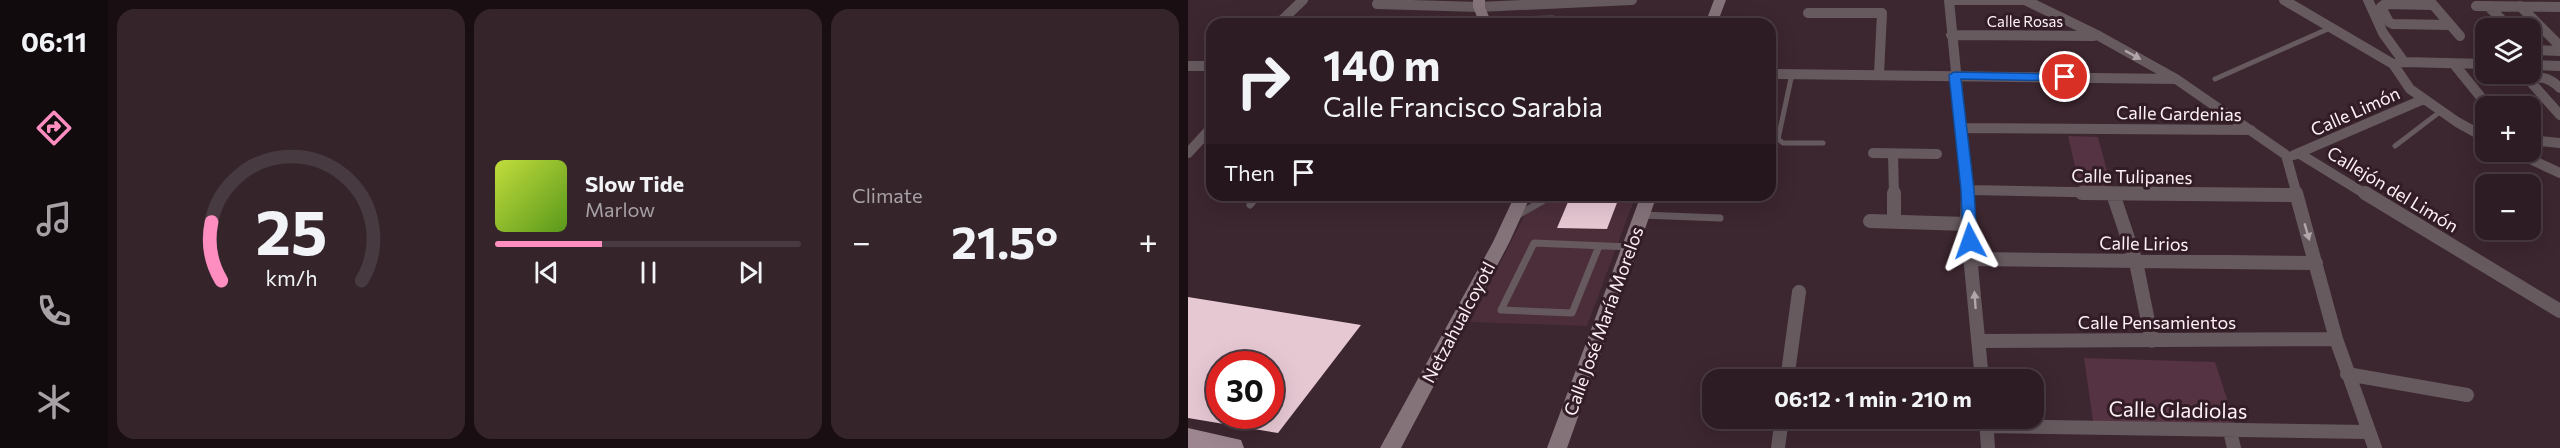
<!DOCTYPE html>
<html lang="en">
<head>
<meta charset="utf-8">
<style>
  :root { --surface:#2d1c23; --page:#35252b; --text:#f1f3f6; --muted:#a7a1a6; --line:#483a41; --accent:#fd8ebf }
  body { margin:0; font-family:Commissioner,sans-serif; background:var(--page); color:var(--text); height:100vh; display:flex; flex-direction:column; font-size:22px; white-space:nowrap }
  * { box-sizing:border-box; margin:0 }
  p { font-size:20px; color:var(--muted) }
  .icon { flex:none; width:33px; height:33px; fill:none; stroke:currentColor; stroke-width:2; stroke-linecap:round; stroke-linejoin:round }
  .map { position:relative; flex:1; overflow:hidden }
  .sheet { display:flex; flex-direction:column; gap:9px; padding:9px; background:#190f13; width:1080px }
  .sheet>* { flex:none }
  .banner { position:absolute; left:18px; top:18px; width:570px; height:183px; border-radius:18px; box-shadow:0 6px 24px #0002,0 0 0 2px var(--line); background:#2d1c23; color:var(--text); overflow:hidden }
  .tools { position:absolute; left:1287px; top:18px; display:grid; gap:12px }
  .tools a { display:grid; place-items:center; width:66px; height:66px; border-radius:12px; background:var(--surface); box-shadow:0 6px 24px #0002,0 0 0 2px var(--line); font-size:30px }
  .speed { position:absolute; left:18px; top:351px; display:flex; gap:12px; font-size:30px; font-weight:700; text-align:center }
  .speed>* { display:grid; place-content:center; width:78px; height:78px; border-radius:50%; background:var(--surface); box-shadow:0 6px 24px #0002,0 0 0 2px var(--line); line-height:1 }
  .speed .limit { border:9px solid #d22; background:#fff; color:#111 }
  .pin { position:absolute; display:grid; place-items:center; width:51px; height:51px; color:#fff; margin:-26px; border:3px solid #fff; border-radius:50%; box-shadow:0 2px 6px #0007 }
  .me { position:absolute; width:66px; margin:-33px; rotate:356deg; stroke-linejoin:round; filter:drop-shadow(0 0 4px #0008) }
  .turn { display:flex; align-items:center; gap:21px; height:126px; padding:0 18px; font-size:27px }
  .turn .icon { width:78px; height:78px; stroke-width:2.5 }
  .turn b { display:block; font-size:42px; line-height:51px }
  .then { display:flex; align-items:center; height:57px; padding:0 18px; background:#0003; gap:12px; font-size:22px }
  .big { font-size:45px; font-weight:700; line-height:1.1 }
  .sheet .card { flex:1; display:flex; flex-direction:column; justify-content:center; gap:9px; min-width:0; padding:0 21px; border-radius:18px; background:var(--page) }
  .sheet .dial { align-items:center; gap:0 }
  .dial svg { height:156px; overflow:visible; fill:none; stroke:var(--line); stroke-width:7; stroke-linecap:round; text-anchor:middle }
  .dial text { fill:var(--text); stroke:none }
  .song { display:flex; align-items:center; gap:18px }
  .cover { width:72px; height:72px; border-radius:9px; background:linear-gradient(135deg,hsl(70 70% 55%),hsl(90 70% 35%)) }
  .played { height:6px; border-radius:3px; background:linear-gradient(90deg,var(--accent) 35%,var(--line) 35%) }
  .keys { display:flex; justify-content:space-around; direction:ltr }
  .heat { display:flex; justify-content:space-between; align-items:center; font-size:33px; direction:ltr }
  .sheet .tiles { flex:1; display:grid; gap:9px; grid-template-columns:repeat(3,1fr) }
  .trip { position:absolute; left:514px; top:369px; width:342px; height:60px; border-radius:18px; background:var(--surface); box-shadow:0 6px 24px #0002,0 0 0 2px var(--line); font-weight:700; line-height:60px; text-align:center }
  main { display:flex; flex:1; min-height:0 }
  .dock { display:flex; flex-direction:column; width:108px; justify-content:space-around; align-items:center; background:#120b0e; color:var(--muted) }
  .dock .icon { width:42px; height:42px }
  .dock .selected { color:var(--accent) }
  .dock b { font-size:27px; color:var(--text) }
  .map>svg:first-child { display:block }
</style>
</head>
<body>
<main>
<nav class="dock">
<b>06:11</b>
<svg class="icon selected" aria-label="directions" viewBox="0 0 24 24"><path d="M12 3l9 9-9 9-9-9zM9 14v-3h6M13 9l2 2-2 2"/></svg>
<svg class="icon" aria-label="music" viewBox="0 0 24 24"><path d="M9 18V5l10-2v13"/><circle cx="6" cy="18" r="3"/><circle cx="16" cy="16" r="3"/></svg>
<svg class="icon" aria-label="phone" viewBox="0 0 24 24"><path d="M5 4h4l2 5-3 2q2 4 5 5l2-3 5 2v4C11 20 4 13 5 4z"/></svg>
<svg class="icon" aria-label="climate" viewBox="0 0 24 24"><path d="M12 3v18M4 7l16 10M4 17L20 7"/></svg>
</nav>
<section class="sheet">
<div class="tiles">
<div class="card dial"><svg viewBox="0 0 100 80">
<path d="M14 69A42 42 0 1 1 86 69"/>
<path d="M14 69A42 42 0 0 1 9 39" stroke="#fd8ebf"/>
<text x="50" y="56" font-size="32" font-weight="700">25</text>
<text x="50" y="72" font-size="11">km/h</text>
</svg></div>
<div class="card">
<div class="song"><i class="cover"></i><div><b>Slow Tide</b><p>Marlow</p></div></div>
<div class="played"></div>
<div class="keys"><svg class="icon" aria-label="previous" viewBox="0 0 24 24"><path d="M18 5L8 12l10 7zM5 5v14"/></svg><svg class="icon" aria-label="pause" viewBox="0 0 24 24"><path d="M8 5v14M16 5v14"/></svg><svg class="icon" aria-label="next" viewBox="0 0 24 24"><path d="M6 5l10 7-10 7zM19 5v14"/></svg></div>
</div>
<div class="card"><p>Climate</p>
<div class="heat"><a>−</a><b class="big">21.5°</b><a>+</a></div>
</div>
</div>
</section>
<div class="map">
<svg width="1372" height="448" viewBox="0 0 1372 448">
  <rect width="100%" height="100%" fill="#3c262f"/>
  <!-- built -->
  <path fill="#4b2e3a" d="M347,195h101l-49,131 -117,-4z"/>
  <!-- green -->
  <path fill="#563342" d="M880,136l30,1 14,52 -32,-1z
    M896,358l131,4 20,62 -142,-3z"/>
  <!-- building -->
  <path fill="#e6c8d3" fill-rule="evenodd" d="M383,195h49l-13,34 -50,-1z
    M0,297l56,9 117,19 -83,108 -90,-15zM32,364h50v52h-50z"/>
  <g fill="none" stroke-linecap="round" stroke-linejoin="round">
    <!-- lane-far1 -->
    <path stroke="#665a5f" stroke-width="5" d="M297,20l68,-2
      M604,74l-14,65 5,4h40
      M1027,79l115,-51
      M1207,146l46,-35"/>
    <!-- lane -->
    <path stroke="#665a5f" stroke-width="7" d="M62,205l9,-10
      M330,215l35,-20
      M454,215l78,3
      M411,246l-27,67 -71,-3 33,-67 96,4"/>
    <!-- street-far1 -->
    <path stroke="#665a5f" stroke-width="10" d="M761,0l19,195
      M761,0h77
      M837,0l74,36 77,43 110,76
      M1096,0l109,64 17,25 47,33 29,16
      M1180,0l15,33 21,29
      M1241,0l31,36
      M189,4l102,3 153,-7
      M1245,5l-48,-1 -4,3 8,15 4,2 57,1
      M1288,6l84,1
      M1300,6l22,22
      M1332,6l40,40
      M620,13h74l-3,61
      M90,24l25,-24
      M763,35l143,1
      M1342,50l30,1
      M1205,64l11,-2 82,2
      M1266,64l34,42
      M1342,65l30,1
      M0,66h24
      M582,74l406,5
      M1372,88c-9,-9 -19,-14 -31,-8l31,35
      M774,128l289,2
      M1342,140l30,3
      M1327,152l45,21
      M0,153l24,-26
      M685,153l64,1
      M705,154l1,41
      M1112,154l67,41
      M1098,155l11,40
      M1106,155l130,-56
      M780,190l261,5"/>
    <!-- street -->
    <path stroke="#665a5f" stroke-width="14" d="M706,193v29
      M780,193l-1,31 15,156
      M894,193l214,2
      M1108,193l40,146 39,109
      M1177,193l195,118
      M925,194l23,68 16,79
      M682,221l97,3
      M784,259l344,4
      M791,341l357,-2
      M1159,374l120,21
      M599,380l12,-88
      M798,419l2,29
      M799,426l381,6
      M1042,431l4,17
      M590,448l4,-30"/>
    <!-- secondary -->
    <path fill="#85737a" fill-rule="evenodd" d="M285,0h12v7l7,17h-12l-7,-17z
      M526,0h12l-9,24h-12z
      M327,195h16l-22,48 -108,205h-21l113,-206z
      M453,195h16l-90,253h-20z"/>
    <!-- primary -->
    <path fill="#9d868f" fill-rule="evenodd" d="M0,428l53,12 3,8h-56z"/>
  </g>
  <!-- one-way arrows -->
  <defs><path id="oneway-solid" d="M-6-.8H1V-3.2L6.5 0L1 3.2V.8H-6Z" transform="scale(1.5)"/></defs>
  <g fill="#b2a6aa">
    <use href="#oneway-solid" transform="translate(945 55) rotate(29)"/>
    <use href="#oneway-solid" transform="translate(1119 232) rotate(74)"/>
    <use href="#oneway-solid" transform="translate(787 300) rotate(-94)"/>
  </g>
  <!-- route -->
  <path fill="#1a73e8" stroke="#114b97" stroke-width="1.5" d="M766,72l111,2 6,3 -6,4 -104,-2 13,111 3,51 -7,6 -7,-6 -2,-51 -12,-115z"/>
  <g text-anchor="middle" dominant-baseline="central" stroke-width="6" stroke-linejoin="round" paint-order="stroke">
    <!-- far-street labels -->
    <g font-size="15" fill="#fdf1f5" stroke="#321c25">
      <text x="837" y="21">Calle Rosas</text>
    </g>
    <!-- street labels -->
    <g font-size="18" fill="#fdf1f5" stroke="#321c25">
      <text transform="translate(1167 111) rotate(-24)">Calle Limón</text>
      <text transform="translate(991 113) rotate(1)">Calle Gardenias</text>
      <text transform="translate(944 176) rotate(1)">Calle Tulipanes</text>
      <text transform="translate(1205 189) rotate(31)">Callejón del Limón</text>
      <text transform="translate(956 243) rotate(1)">Calle Lirios</text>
      <text transform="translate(415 321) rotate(-70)">Calle José María Morelos</text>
      <text transform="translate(270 322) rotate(-62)">Netzahualcoyotl</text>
      <text x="969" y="322">Calle Pensamientos</text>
    </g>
    <!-- near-street labels -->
    <g font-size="21" fill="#fdf1f5" stroke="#321c25">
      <text transform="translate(990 409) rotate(1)">Calle Gladiolas</text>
    </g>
  </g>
</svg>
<div class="tools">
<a><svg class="icon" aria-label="layers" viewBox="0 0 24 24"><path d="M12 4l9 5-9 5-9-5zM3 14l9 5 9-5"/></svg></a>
<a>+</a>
<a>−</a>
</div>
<div class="speed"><div class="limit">30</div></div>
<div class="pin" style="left:877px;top:77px;background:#d93025"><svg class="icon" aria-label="arrive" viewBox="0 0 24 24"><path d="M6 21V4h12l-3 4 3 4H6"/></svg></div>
<svg class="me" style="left:782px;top:241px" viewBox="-20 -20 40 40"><path d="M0-17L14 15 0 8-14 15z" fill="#1a73e8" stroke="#fff" stroke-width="4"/></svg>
<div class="trip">06:12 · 1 min · 210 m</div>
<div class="banner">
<div class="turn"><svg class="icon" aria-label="right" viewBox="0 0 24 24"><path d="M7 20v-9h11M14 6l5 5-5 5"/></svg><div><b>140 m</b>Calle Francisco Sarabia</div></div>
<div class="then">Then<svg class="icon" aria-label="arrive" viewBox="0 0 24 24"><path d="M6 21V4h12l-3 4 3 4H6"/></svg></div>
</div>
</div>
</main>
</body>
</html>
